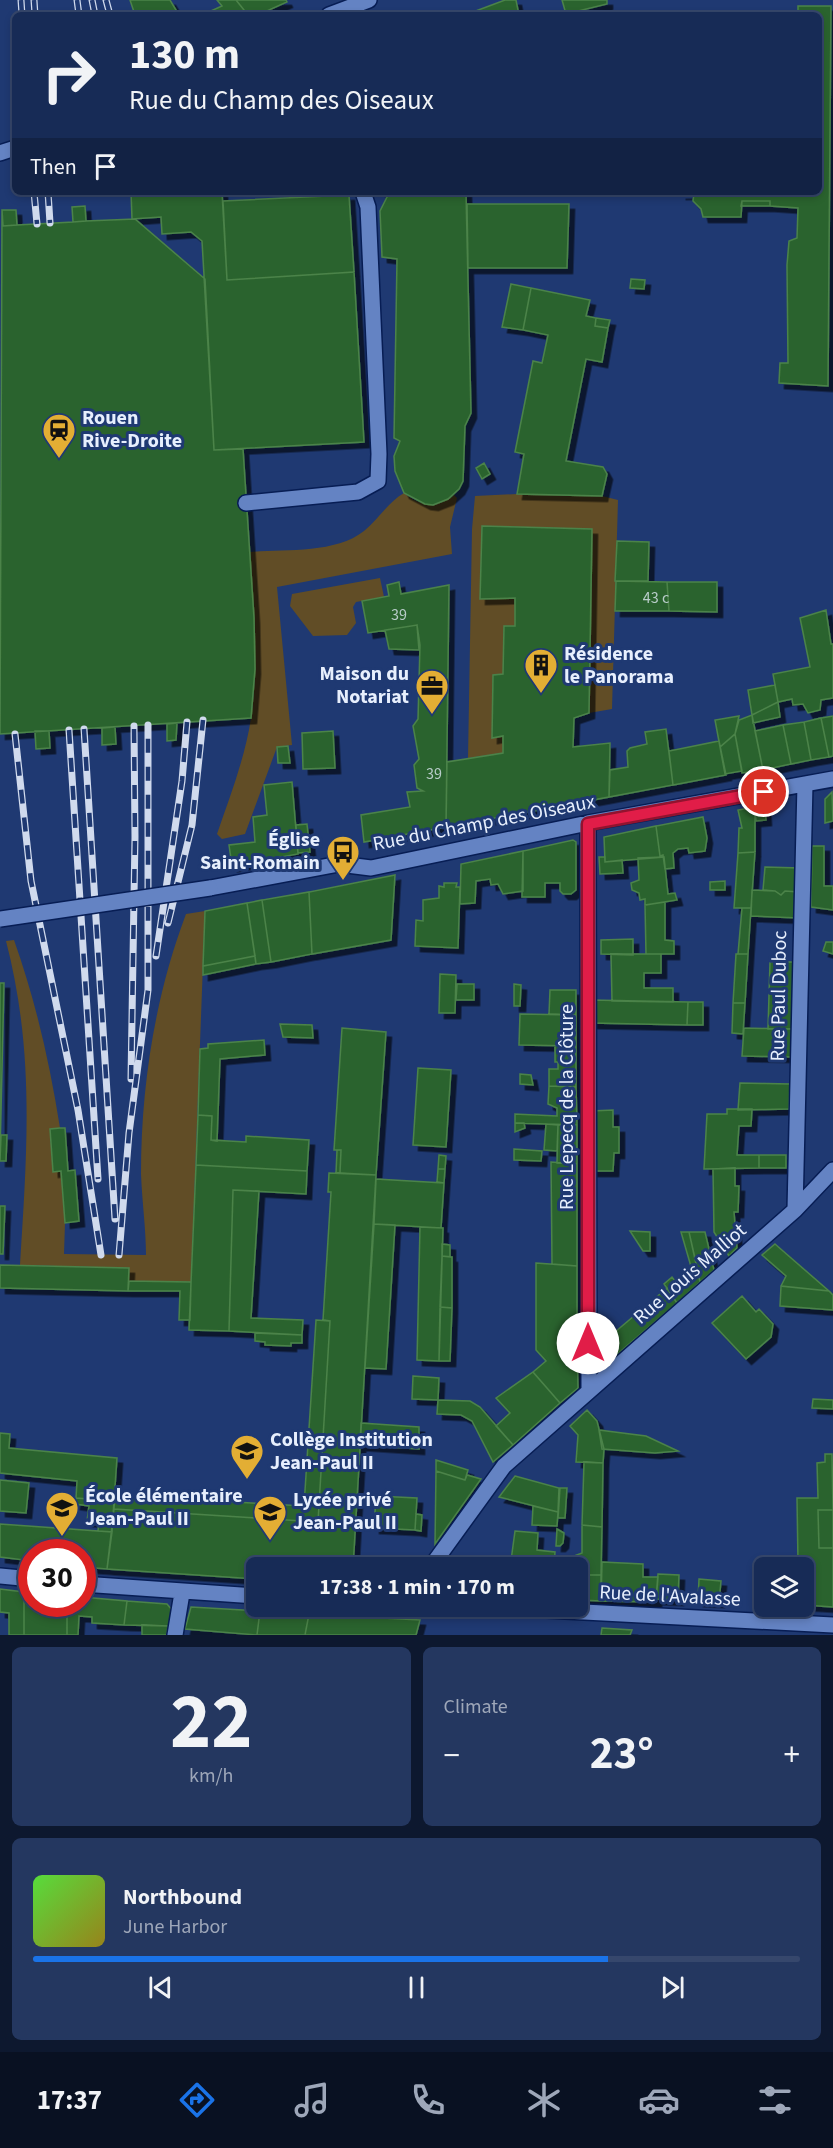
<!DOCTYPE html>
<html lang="en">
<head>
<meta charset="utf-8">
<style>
  :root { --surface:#172b56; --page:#243760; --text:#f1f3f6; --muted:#9ea7b9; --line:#36476c; --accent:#1a73e8 }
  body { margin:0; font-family:"Source Sans 3",sans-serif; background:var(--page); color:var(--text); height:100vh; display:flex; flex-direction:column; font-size:22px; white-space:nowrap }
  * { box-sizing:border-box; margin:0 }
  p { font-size:20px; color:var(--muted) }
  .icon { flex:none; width:33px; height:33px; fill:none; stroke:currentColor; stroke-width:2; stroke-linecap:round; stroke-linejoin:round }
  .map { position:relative; height:1635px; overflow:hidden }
  .side { display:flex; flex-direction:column; gap:12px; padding:12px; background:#0d182f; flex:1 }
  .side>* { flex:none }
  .guide { position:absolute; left:12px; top:12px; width:810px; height:183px; border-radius:9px; box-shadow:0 3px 9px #0003,0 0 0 2px var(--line); background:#172b56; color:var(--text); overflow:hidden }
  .controls { position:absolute; left:754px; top:1557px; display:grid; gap:12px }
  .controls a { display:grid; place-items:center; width:60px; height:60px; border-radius:9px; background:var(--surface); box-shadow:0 3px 9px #0003,0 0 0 2px var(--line); font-size:30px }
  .speed { position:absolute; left:18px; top:1539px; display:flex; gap:12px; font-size:30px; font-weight:700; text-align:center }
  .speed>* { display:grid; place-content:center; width:78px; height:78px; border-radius:50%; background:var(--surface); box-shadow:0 3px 9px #0003,0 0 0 2px var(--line); line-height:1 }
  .speed .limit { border:9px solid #d22; background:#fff; color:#111 }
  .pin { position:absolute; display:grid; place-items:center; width:51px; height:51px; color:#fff; margin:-26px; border:3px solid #fff; border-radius:50%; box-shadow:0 2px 6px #0007 }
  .me { position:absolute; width:66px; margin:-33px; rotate:0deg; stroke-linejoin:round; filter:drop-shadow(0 0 4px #0008) }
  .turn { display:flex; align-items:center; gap:21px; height:126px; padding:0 18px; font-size:27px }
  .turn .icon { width:78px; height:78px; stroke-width:2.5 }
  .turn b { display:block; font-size:42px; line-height:51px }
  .then { display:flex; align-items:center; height:57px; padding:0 18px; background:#0003; gap:12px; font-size:22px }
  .big { font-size:45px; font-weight:700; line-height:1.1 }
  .side .card { flex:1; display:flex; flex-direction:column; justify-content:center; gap:9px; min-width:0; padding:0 21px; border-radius:9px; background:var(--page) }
  .side .dial { align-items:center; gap:0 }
  .dial b { font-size:78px; line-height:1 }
  .song { display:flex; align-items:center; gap:18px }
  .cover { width:72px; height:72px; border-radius:9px; background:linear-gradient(135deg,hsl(110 70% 55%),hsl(50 70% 35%)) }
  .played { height:6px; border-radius:3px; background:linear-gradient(90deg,var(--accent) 75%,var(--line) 75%) }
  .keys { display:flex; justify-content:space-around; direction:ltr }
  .heat { display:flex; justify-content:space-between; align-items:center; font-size:33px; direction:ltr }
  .side .tiles { flex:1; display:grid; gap:12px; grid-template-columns:1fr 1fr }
  .card:last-child { grid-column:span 2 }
  .trip { position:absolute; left:246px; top:1557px; width:342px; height:60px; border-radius:9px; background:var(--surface); box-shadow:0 3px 9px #0003,0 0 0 2px var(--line); font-weight:700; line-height:60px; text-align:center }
  .tabs { display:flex; height:96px; justify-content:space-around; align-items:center; background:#091122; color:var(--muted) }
  .tabs .icon { width:42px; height:42px }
  .tabs .selected { color:var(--accent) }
  .tabs b { font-size:27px; color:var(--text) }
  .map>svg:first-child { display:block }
</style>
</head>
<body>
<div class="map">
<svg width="833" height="1635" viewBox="0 0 833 1635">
  <defs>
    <filter id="shadow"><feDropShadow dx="5.5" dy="5.5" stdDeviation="0" flood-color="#0009"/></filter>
  </defs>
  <rect width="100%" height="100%" fill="#1f3972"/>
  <!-- green -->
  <path fill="#614d26" d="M404,493c16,14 34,15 50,2l3,3 -7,29 2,27 -175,33 15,158 -15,2 -32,87 -23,5 -5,-5c13,-38 28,-76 34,-116 8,-54 2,-111 -1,-166 34,-3 85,2 114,-21 14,-11 24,-29 40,-38z
    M517,494l85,2 16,4 -6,209 -23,4 3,-184 -110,-3 -2,73 35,-1v28h-11l-1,48 -10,1v62l10,-1v17l-35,5 4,-229 3,-33z
    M380,578l4,19 -28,5 -3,5 3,16 -9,12 -34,1 -23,-30 2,-12z
    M205,911l-14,371 -62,-1v-13l-109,-3c7,-114 15,-212 -14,-324l8,-1c22,62 36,124 46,188l-10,2 3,42 8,-1 4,52 -1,31 82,1c0,-26 -4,-54 -5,-81 0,-88 14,-178 45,-260z"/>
  <!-- building -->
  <path fill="#2c642d" stroke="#4b834a" stroke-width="1.5" filter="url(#shadow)" d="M130,0h40l9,15h-44z
    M217,0h19l12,15h-46l20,-9z
    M236,0h50l1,2 -29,13h-10z
    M505,0h11l3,15h-54z
    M562,0h45v4l-41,10z
    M798,6h33l-3,380 -49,-3 1,-20h8l-1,-98 2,-24 8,-3 1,-30 -28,-2v-5h-28l-1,16h-38l-2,-8 -8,-8 1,-7h-14l139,-2v-177h-21z
    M131,192h91l5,88 127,-8 10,170 -150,8 -12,-209 -11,-9 -29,2 -1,-17 -29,2z
    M466,192l5,221 -6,13 -2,55 -4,8 -11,10 -15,6 -8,-1 -21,-11 -9,-22 -1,-15 6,-15 -6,-3 3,-179 -15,-2 -2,-46 7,-14 -6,-5z
    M349,195l5,77 -127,8 -4,-79z
    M742,201h28v5h-29z
    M467,204h102l-2,64h-99z
    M85,206l1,15 -13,1 -1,-15z
    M85,206l1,15 49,-2 70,60 9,171 29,-1 11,169 1,51 -4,49 -251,16 2,-524h14l1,15 56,-3 -1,-15z
    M2,210h14l1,15 -14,1z
    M631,279l14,1 -1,9 -14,-1z
    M511,284l20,4 -8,42 -21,-3z
    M531,288l59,12 -4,16 10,2 -1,8 13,2 -6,34 -16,-3 -20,102 37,6 4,7 -5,22 -85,-2 7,-40 -9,-2 18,-91 9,2 6,-28 -25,-5z
    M596,318l14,2 -2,8 -13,-2z
    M484,463l6,11 -8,5 -6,-11z
    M482,526l110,3 -3,184 -15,5 -1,29 37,-4 -1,54 -163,30 1,-65 56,-9v-17l-11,2 1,-63 10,-1 1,-48h11v-28l-35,1z
    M617,541l32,1 -1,39h-33z
    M616,581l51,1 2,29h-54z
    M399,582l2,12 48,-9 -3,242 -82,15 -3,-27 49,-8 -3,-15 16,-1 -6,-3 -3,-23 5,-6 -6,-33 5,-7 2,-74 -3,-20 -49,8 -6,-32 27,-5 -2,-11z
    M667,582h50v30l-48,-1z
    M826,610l5,34h2v54l-12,2 -1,10 -12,3 -5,-9 -10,1 -1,-6 -14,3 -5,-28 37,-7 -10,-49z
    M417,625l2,25 -30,-1 -4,-19z
    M775,685l3,17 -26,13 -4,-25z
    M778,702l2,15 -27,6 -1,-8z
    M752,715l11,55 -21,3 -7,-39 4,-14z
    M739,716l-4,18 -15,13 -5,-27z
    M833,716v40l-4,1 -8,-39z
    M821,718l8,39 -18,3 -7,-38z
    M804,722l7,38 -20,4 -8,-39z
    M177,723l-1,17 -9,1v-17z
    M783,725l8,39 -28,6 -8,-39z
    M115,727l1,17 -14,1v-17z
    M666,729l7,56 -64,12 1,-27 18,-3 -1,-16 3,-3 17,-4 -2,-12z
    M35,731h14l1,17 -14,1z
    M333,731l2,37 -32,1 -1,-36z
    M735,734l7,37 -17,3 -5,-27z
    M719,741l7,34 -53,10 -4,-34z
    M288,746l2,17h-12l-1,-16z
    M292,782l6,72 -66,12 -3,-21 26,-3 -2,-25 14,-2 -3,-30z
    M832,792l1,29 -8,2v-24z
    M755,807v45l-17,1 1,-25h3l-4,-18z
    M765,807l1,13 -10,1 -1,-13z
    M703,817l4,21 -2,13 -16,2 -1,-5 -10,1 -5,4 1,15 -9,1 -2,-14 -3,1 -4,-30z
    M307,824l3,28 -12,1 -2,-28z
    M656,826l4,30 4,1 -59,5 -1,-25z
    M573,840l3,2v48l-5,4h-8l-3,-3v-8h-15v14h-23l1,-46z
    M812,846h12v40h9v24l-22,-3z
    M523,851v40l-20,3 -5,-10 -7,1 -1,-6 -14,2 -1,22 -15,1 1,-40z
    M755,852l-4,56h-17l4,-55z
    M599,857h6v5l17,-2 1,13 -23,1z
    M664,857l4,37 7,-1 2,7 -32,5v-6l-5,1 -1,-7 -7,-3 -1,-7 8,-3 -1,-22z
    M765,867l35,1 -1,24 -14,-1 -4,4 -6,-4 -12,-1z
    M395,875l-4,65 -79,14 -3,-62z
    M725,881v9h-15v-8z
    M444,883h13l-1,4h4l-2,61 -43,-2 1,-26 7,1v-21l16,-2v-12l5,1z
    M752,890l23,1 6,4 4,-4 14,1v26l-48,-2z
    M309,892l3,62 -41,8 -9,-62z
    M262,900l9,62 -15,2 -9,-61z
    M665,902v38l9,1v13h-28l-1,-49z
    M247,903l8,53 -52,10 2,-55z
    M742,908h9l-3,46h-10z
    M633,939v16l-32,-1v-14z
    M826,942h7v12l-10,-3z
    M611,954h50v19h-17v15h29v14l-61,-1z
    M736,954h12l-3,49h-12z
    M255,956l1,8 -53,11v-9z
    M770,962h25l-1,67h-26z
    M440,974l16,1 -1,38h-16z
    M0,983h4l-4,172z
    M457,984h17v16h-18z
    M514,984l7,1 -1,21h-6z
    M550,990h26v25l-27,-1z
    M591,1000l97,2 -1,23 -96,-2z
    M688,1002h15v23h-16z
    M733,1003h12l-2,31 -11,-1z
    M520,1014l56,1v31l-57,-1z
    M280,1024l32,1 1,13 -30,-1z
    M342,1028l44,4 -10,143 -36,-2 1,-23h-7z
    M744,1028l50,1 -2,28 -50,-1z
    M264,1040l1,15 -45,4 -3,82 -6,-1 1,-24 -14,-1 2,-66 8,-1v-4z
    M555,1046h21v41l-27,-1v-17h9v-7h-3z
    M418,1068l33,2 -5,77 -33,-2z
    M520,1074l11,1 2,10 -13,-1z
    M740,1083l50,1 -1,25 -51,1z
    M549,1086l27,1 1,38 -62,-2v-9l42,2v-8l-9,-4z
    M727,1109h25l-1,17h-12l-2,29h22v13l-55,1 3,-55h20z
    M613,1110v17h6v26h-5l-1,18h-22v-60z
    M198,1115l14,1 -1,24 35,2v-6l63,4 -2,31 -111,-6z
    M515,1123h9l1,5 -10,4z
    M546,1124l12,1 -1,26 -13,-1z
    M558,1125h19v39l-20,-1z
    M60,1128h5l3,43 7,-1 4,51 -14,2 -4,-52 -8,1 -3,-43z
    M1,1135h6l-1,26h-6z
    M514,1149l28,2 -1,10 -27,-1z
    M337,1150h4l-1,23h-4z
    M439,1155l7,1 -1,13h-7z
    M759,1155h27v13h-27z
    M551,1162l26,2v102l-25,-2z
    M196,1165l111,6 -1,23 -73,-4 -4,141 -40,-1z
    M735,1168v18h4l-1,26h-4l3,36 -8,8 -15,-24 -1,-63z
    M438,1169h7l-1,14 -7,-1z
    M329,1173l47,2 -23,393h-14v-4l-7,-1v5h-76v11l-149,-10 7,-60 204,13 12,-201 -7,-1 8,-128h-3z
    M376,1179l68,4 -3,45 -67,-4z
    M233,1190l26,1 -8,127 52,2 -1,15 -73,-4z
    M0,1206h5l-2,48h-3z
    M374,1224l21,1 -9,144 -21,-1z
    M420,1227l23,1 -4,133 -22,-1z
    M630,1231l20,1v19h-7z
    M681,1232h8l8,35 -5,3z
    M689,1232h16l9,38 -14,12z
    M442,1244l8,1v12l-8,-1z
    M775,1244l54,47 -48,-5 5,-10 -24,-21z
    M442,1256l10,1v51l-12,-1z
    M536,1263l41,3v65h-8l1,11 7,1 1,45 -18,15 -27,-31 13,-11 -10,-11z
    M0,1265l129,3 -1,23 -128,-3z
    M697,1267l3,15 -23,21 -13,-19 8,-7 3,4z
    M129,1281l62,1 -1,38h-11l1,-29h-52z
    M781,1286l48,5 4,4v15l-53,-4z
    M667,1288l10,15 -77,66 -7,-3 -1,-44h13l1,13 3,2z
    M742,1296l14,16 3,-3 14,15 -2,13 -25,22 -34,-36z
    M440,1307l12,1 -2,53h-11z
    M316,1320l14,1 -12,201 -204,-13 1,-14 189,11z
    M255,1333l47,2v8h-11v3l-26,-1v-3l-10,-1z
    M533,1372l27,31 -47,42 -17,-19 14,-13 -14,-15z
    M413,1376l26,2 -1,22 -26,-1z
    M813,1399l20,1v9l-21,-1z
    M438,1400l32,1 10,6 33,38 -20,17 -21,-41 -11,-6 -24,-1z
    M587,1410l10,11 7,28 -1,14 -27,-1 2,-27 -8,-9z
    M361,1423l58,4v22l-59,-4z
    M599,1430l47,6 32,15 -23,2 -53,-4z
    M0,1433l10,1 -1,14 108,10 -3,43 -38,-3 1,-17 -77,-8z
    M825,1454h7l1,56h-15l1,38h14v59l-29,-2v-15h3v-27h-9l-1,-65h21l-1,-35 8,-1z
    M436,1460l32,10 -3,10 -29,-9z
    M584,1462l19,1 -1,64 -20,-2z
    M436,1471l29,9 2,-5 14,4 -46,65z
    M515,1476l44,12 -1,24 -59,-15z
    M0,1480l29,3 -3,30 -26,-2z
    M560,1488h7l-2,30h-7z
    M376,1496l41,2 -2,32 -41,-2z
    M76,1498l38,3 -2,31 -14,-1 1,-9 -12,-1 2,-15 -14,-2z
    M533,1506l25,6 -1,14 -25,-1z
    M818,1510h15v38h-14z
    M416,1514l6,1 -1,16 -6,-1z
    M0,1524l112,8 -5,37 -25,-2v-15h-50v9l-32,-4z
    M582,1525l20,2 -1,48h-23v-7h-5l1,-12 8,-3z
    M557,1529l7,4 -1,10 -3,3h-4z
    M515,1531l23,2 -1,17 18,2 -1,16h-44z
    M353,1558l27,4 -1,6h-26z
    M602,1562l41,2v13h15l-2,25 -55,-1z
    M658,1574l21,1 -1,25 -22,-1z
    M578,1575h23v26l-23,-1z
    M699,1579l22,2 -2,21 -21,-1z
    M0,1589l24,3v43h-15v-22l-9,-1z
    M24,1592l8,1v11h35v31h-43z
    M82,1597l45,4 -3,24 -32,-2v-6l-13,-1 -1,19h-11v-31h15z
    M127,1601l40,3 5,6 -3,16 -45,-1z
    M191,1607l69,4 -3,24 -72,-6z
    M260,1611l49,3 -4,21h-48z
    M309,1614l111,6 -4,15h-111z
    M142,1625l26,1 -1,9h-25z
    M602,1628l30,2 -2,5h-29z"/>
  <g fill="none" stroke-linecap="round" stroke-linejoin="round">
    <defs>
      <path id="minor" d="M329,15l40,-15
        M0,153l15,-5
        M246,503l112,-11 20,-11 1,-27 -11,-247 -5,-15
        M588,823l1,567
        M210,888l129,-24 32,4 217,-45 245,-44
        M795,1210l10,-426
        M430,1568l74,-102 291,-256 38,-40
        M0,1576l32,3
        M82,1584l174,12
        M469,1606l364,19
        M175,1635l7,-42"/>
    </defs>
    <!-- minor casing -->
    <use href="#minor" stroke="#071d54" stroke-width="18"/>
    <!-- minor -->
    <use href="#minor" stroke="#6483c3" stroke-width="15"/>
    <defs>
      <path id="rail" d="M21,0l1,15
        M34,0l1,15
        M77,0l2,15
        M92,0l3,15
        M106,0l4,15
        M34,192l3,32
        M48,192l2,31
        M84,729l31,490
        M69,730l29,449
        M15,734l16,147 47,229 23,145
        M168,923l24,-98 11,-105
        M156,956l26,-175 5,-59
        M131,1079l4,-242 -1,-111
        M119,1255l10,-122 19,-143v-265"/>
    </defs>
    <!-- rail casing -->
    <use href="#rail" stroke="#d0daed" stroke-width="7"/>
    <!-- rail -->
    <use href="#rail" stroke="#1f3972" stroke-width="4.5" stroke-dasharray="14" stroke-linecap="butt"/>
    <defs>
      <path id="minor-bridge" d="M0,919l210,-31"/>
    </defs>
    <!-- minor-bridge casing -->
    <use href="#minor-bridge" stroke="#071d54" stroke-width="18" stroke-linecap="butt"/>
    <!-- minor-bridge -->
    <use href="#minor-bridge" stroke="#6483c3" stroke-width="15"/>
  </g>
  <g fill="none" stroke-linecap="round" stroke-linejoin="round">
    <defs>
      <path id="route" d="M588,1343v-519l176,-32"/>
    </defs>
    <!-- route casing -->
    <use href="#route" stroke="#92132f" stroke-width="15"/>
    <!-- route -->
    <use href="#route" stroke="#e11d48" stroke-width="10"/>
  </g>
  <!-- icons -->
  <defs>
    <symbol id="station-pin" viewBox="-11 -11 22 30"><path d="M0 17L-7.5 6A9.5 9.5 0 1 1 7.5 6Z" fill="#e3ae34" stroke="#1f3972"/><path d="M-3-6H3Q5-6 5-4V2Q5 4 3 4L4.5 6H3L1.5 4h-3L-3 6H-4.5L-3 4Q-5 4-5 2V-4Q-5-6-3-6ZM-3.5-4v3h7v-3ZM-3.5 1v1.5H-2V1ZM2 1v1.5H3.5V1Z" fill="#111"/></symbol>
    <symbol id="building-pin" viewBox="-11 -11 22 30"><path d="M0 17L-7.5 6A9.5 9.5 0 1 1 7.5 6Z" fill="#e3ae34" stroke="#1f3972"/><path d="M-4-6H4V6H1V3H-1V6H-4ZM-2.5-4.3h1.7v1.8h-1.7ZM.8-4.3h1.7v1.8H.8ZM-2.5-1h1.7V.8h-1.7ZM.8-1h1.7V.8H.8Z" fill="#111"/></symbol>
    <symbol id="office-pin" viewBox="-11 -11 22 30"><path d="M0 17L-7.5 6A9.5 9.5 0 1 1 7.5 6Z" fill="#e3ae34" stroke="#1f3972"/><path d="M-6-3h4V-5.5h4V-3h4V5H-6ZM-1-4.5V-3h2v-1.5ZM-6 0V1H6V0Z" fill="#111"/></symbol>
    <symbol id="bus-pin" viewBox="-11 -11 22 30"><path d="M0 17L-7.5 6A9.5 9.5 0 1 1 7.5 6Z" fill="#e3ae34" stroke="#1f3972"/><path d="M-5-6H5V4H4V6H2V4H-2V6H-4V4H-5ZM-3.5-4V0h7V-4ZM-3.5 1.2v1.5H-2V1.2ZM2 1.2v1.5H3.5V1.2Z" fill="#111"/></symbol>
    <symbol id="school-pin" viewBox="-11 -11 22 30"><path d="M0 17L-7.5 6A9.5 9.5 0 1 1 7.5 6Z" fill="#e3ae34" stroke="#1f3972"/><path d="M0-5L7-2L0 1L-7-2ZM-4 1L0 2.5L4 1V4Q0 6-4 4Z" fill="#111"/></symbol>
  </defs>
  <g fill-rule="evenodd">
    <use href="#station-pin" x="40" y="411" width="38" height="52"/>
    <use href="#building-pin" x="522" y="646" width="38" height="52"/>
    <use href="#office-pin" x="413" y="667" width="38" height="52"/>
    <use href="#bus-pin" x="324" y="833" width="38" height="52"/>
    <use href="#school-pin" x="228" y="1432" width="38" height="52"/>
    <use href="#school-pin" x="43" y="1489" width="38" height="52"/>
    <use href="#school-pin" x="251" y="1493" width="38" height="52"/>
  </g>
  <g text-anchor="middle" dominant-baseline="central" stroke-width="6" stroke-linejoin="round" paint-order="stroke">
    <!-- number labels -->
    <g font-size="16" fill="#b8ccc9">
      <text x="656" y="598">43 c</text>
      <text x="399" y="615">39</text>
      <text x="434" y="774">39</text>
    </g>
    <!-- poi labels -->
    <g font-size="20" font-weight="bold" fill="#e7effd" stroke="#1f3972" text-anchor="start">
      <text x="82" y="418">Rouen<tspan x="82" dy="23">Rive-Droite</tspan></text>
      <text x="564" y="654">Résidence<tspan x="564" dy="23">le Panorama</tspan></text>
      <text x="409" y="674" text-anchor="end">Maison du<tspan x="409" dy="23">Notariat</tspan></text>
      <text x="320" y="840" text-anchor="end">Église<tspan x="320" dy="23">Saint-Romain</tspan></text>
      <text x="270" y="1440">Collège Institution<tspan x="270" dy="23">Jean-Paul II</tspan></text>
      <text x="85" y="1496">École élémentaire<tspan x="85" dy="23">Jean-Paul II</tspan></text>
      <text x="293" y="1500">Lycée privé<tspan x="293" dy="23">Jean-Paul II</tspan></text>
    </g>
    <!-- street labels -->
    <g font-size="20" fill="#e7effd" stroke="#1f3972">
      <text transform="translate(484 823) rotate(-11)">Rue du Champ des Oiseaux</text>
      <text transform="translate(779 996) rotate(-89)">Rue Paul Duboc</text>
      <text transform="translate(567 1107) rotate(-90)">Rue Lepecq de la Clôture</text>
      <text transform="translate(690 1274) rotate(-41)">Rue Louis Malliot</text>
      <text transform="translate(670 1596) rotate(3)">Rue de l'Avalasse</text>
    </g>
  </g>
</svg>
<div class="controls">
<a><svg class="icon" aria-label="layers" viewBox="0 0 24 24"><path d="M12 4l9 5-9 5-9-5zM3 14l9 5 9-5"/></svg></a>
</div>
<div class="speed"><div class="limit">30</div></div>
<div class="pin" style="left:764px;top:792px;background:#d93025"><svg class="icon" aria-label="arrive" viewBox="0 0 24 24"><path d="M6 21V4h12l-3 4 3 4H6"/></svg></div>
<svg class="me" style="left:588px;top:1343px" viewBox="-20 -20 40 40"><circle r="19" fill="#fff"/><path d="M0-13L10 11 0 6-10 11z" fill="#e11d48"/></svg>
<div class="trip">17:38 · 1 min · 170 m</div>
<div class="guide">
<div class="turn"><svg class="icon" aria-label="right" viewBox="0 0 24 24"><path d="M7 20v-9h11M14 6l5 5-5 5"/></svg><div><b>130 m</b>Rue du Champ des Oiseaux</div></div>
<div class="then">Then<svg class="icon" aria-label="arrive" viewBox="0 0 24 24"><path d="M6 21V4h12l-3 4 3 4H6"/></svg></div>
</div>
</div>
<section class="side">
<div class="tiles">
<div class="card dial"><b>22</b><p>km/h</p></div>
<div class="card"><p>Climate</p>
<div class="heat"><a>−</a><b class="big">23°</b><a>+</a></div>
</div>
<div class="card">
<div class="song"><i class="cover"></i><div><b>Northbound</b><p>June Harbor</p></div></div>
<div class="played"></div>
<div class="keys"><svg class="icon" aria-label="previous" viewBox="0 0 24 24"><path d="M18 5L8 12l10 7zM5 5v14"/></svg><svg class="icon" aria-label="pause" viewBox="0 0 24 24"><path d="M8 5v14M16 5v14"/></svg><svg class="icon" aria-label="next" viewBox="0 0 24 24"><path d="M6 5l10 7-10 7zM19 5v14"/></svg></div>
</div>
</div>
</section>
<nav class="tabs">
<b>17:37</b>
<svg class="icon selected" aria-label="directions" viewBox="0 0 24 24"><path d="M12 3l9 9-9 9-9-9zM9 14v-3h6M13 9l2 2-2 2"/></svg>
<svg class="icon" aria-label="music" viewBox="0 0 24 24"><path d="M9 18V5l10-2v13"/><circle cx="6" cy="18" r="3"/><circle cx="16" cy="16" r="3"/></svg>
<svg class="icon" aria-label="phone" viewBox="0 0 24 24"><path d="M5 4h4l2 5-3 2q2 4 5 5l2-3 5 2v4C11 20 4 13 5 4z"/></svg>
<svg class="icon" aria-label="climate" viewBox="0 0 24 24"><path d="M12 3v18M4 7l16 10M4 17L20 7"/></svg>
<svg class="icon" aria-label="car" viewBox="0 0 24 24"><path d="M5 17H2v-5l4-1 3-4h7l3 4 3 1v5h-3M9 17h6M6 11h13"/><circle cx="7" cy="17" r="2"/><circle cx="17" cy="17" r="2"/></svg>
<svg class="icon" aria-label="filters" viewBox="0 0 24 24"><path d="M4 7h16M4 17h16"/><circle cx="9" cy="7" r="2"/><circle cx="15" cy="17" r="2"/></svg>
</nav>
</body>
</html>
